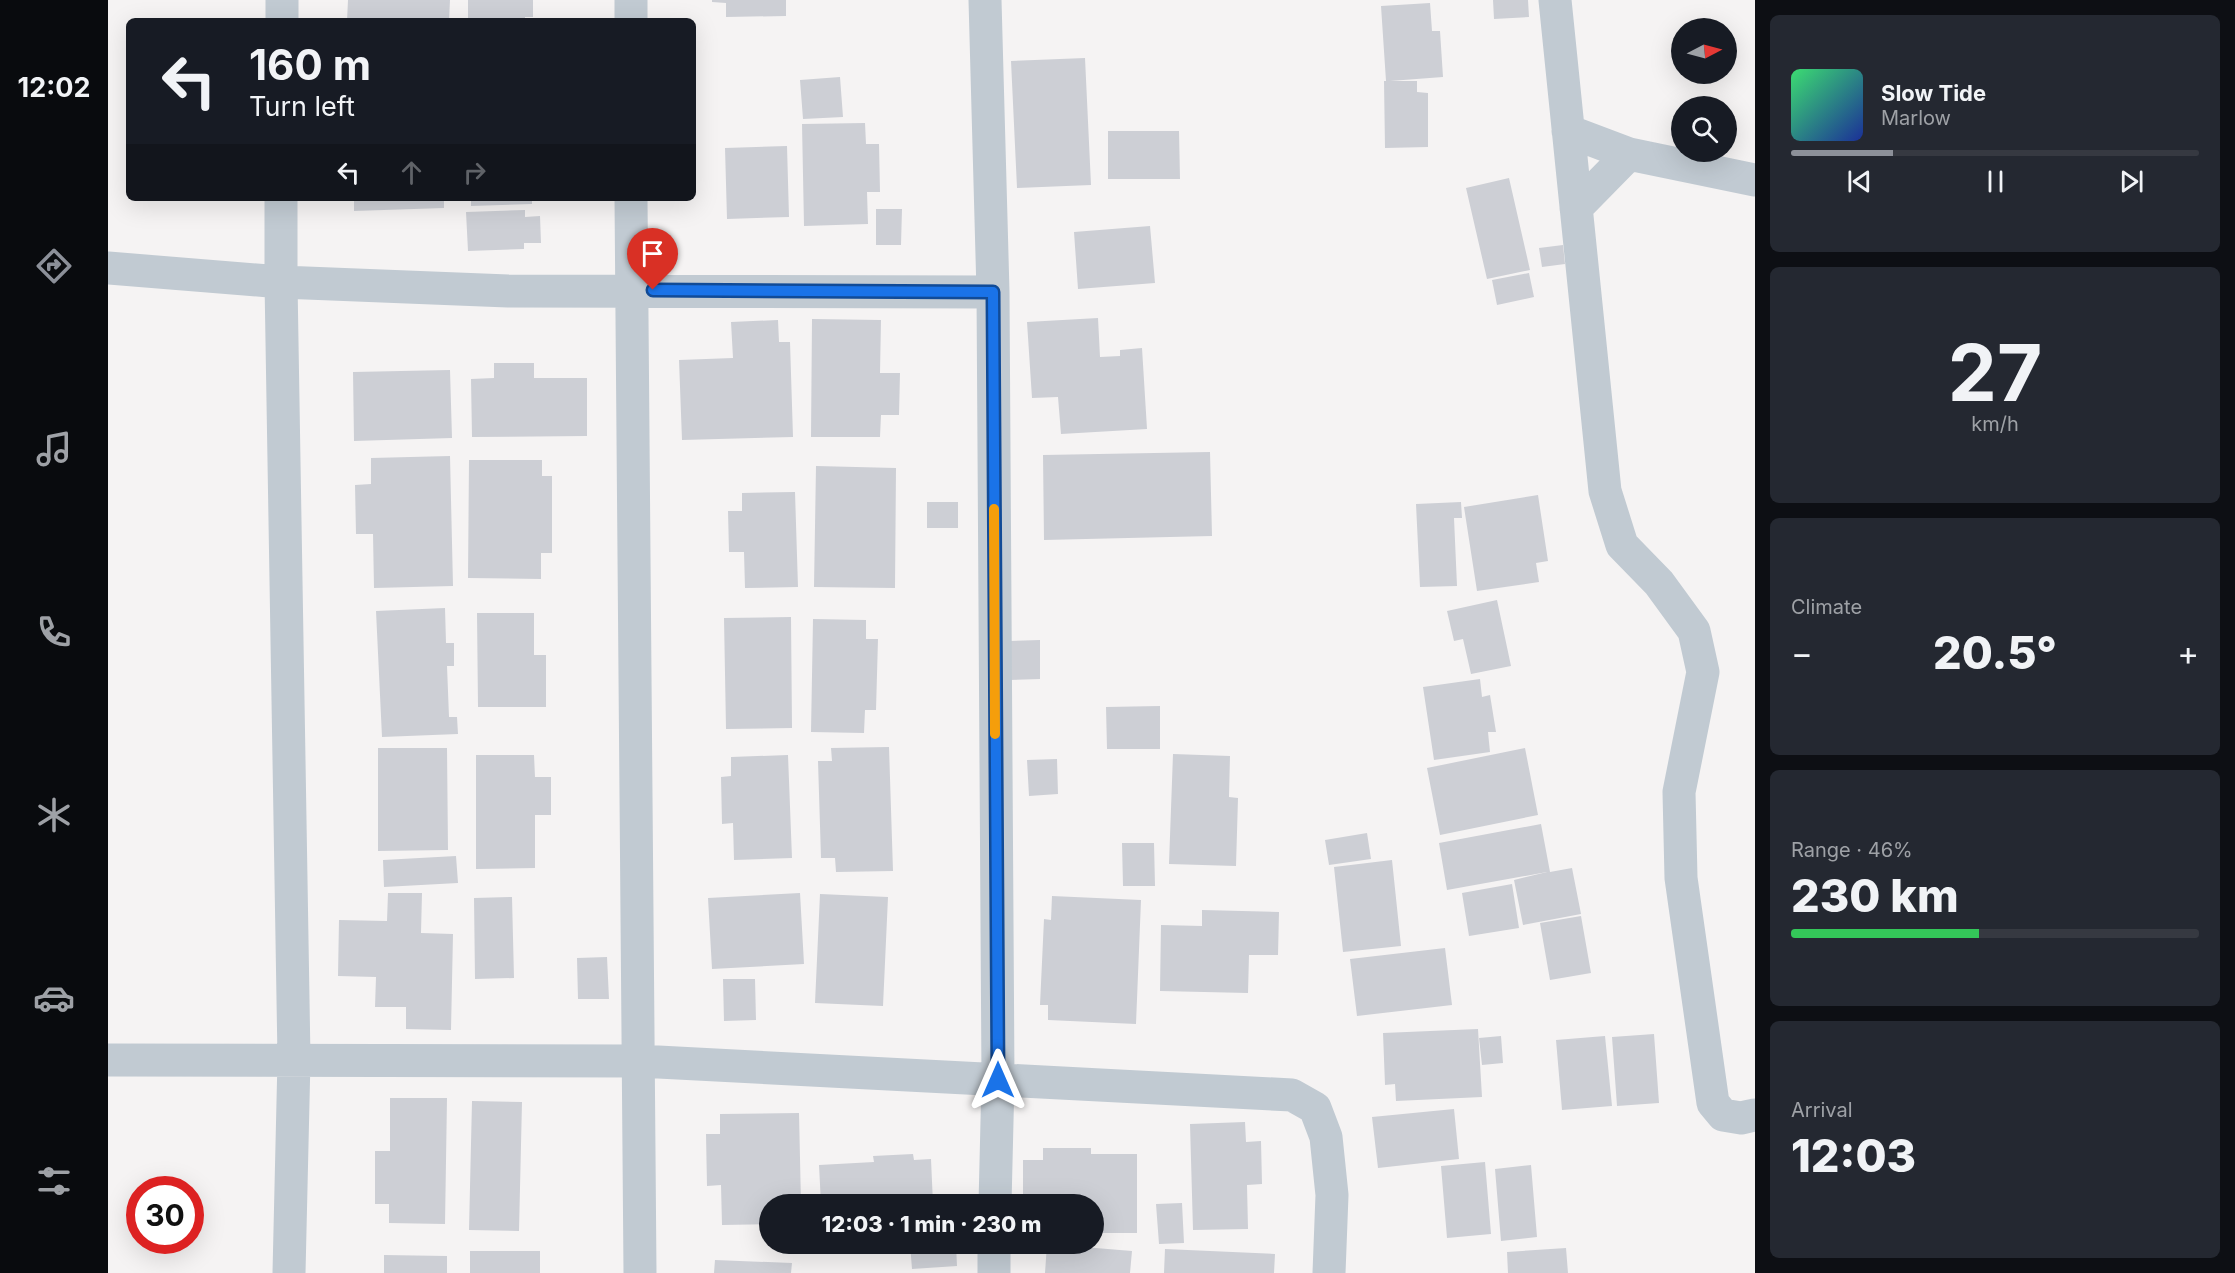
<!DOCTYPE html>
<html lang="en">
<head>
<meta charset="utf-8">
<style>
  :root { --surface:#171b24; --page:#242831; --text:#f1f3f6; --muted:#9ea1a6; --line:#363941; --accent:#8c9099 }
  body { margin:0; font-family:Inter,sans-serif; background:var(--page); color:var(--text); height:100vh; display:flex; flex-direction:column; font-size:22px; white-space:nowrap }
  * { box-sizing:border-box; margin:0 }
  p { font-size:20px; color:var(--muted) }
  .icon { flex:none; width:33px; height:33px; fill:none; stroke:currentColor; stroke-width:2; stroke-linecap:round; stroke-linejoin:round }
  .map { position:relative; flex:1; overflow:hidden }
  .side { display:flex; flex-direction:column; gap:15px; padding:15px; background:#0d0f14; width:480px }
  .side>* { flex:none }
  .guide { position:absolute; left:18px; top:18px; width:570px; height:183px; border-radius:9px; box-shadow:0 6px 24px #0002; background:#171b24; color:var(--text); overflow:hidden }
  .needle { width:39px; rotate:84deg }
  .buttons { position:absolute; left:1563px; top:18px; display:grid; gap:12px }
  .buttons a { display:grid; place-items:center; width:66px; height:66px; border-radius:50%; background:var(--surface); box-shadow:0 6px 24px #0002; font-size:30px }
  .speed { position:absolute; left:18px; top:1176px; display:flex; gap:12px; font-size:30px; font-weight:700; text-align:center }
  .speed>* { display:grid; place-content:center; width:78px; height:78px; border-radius:50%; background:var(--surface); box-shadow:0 6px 24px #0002; line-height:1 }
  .speed .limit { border:9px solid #d22; background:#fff; color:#111 }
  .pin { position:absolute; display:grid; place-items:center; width:51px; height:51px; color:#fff; margin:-62px -26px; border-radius:50% 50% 50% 0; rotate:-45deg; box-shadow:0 0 6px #0007 }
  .pin .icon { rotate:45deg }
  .me { position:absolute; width:66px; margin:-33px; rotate:0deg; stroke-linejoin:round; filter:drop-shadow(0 0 4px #0008) }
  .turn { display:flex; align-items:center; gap:21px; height:126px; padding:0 24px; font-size:27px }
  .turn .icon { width:78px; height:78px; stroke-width:2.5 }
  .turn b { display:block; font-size:42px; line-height:51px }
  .lanes { display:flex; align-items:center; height:57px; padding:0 24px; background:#0003; justify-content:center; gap:30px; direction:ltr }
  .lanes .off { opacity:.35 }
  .big { font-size:45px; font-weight:800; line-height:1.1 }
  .side .tile { flex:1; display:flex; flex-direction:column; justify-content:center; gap:9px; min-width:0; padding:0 21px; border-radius:9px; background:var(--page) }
  .side .dial { align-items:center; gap:0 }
  .dial b { font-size:78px; line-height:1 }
  .song { display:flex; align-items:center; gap:18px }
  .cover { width:72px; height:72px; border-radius:9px; background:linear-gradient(135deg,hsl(140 70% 55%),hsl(230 70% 35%)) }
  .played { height:6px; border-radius:3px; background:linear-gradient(90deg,var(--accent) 25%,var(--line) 25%) }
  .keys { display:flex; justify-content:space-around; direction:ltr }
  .heat { display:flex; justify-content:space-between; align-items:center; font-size:33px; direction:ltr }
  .charge { height:9px; border-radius:4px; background:linear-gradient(90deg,#34c759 46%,var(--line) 0) }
  .trip { position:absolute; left:651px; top:1194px; width:345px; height:60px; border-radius:30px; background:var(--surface); box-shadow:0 6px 24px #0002; font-weight:800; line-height:60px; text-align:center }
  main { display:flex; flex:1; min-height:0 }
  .menu { display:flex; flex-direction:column; width:108px; justify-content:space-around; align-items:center; background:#090b0e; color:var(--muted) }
  .menu .icon { width:42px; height:42px }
  .menu .current { color:var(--accent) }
  .menu b { font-size:27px; color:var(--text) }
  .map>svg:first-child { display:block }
</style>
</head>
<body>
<main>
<nav class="menu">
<b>12:02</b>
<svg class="icon current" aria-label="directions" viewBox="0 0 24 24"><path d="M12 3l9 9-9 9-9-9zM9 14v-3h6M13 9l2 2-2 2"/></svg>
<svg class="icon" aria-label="music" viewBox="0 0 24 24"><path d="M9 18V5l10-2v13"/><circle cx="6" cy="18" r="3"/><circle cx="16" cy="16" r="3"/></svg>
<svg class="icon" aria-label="phone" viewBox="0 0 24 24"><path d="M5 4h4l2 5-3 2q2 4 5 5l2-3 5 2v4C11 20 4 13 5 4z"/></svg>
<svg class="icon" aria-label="climate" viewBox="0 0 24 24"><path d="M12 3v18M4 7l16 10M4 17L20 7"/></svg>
<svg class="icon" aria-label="car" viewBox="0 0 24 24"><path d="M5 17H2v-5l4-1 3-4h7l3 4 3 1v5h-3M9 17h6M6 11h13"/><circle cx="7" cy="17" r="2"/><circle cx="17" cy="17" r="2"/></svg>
<svg class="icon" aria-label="filters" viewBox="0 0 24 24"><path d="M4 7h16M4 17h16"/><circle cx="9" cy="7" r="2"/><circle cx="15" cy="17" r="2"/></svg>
</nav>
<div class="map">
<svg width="1647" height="1273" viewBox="0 0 1647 1273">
  <rect width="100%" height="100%" fill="#f5f3f3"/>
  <!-- building -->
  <path fill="#cdcfd5" d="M240,0h102l-1,21h-102z
    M360,0h65v17h-8v4h-57z
    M604,0h74v16l-60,1v-14l-14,-1z
    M1385,0h35l1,17 -35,2z
    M1322,3l2,28h8l3,46 -53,4h27v11l11,1v54l-43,1 -1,-67h2l-5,-75z
    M977,58l6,127 -74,3 -6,-127z
    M732,77l3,40 -40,2 -3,-39z
    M757,123l1,21h13l1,48h-13l1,32 -64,2 -2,-102z
    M1000,131h71l1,48h-72z
    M679,146l2,71 -62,2 -2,-71z
    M1401,178l21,92 -43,9 -21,-91z
    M246,198h90v10l-90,3z
    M363,198h61v6l-61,2z
    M768,209h26l-1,36h-25z
    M417,210v7l15,-1 1,27h-17v6l-56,2 -2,-39z
    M1042,226l5,57 -77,6 -4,-57z
    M1455,245l2,19 -23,3 -3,-19z
    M1421,273l5,24 -37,8 -5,-25z
    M990,318l2,39 20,-1v-6l22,-2 5,81 -86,5 -3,-37 -26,1 -5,-76z
    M704,319l69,1 -1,53h20l-1,42h-18l-1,22h-69z
    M670,320l1,22h11l3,95 -111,3 -3,-80 54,-2 -2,-36z
    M386,363h40v15h53v58l-115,1 -1,-58 23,-1z
    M342,370l2,68 -98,3 -1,-69z
    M1102,452l2,84 -168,4 -1,-85z
    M342,456l3,130 -79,2 -1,-54h-17l-1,-49 16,-1v-26z
    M361,460h73v16h10v77h-11v26l-73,-1z
    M708,466l80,2 -1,120 -81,-1z
    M687,492l3,95 -53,1 -1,-36h-15l-1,-41h14v-18z
    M1430,495l10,66 -12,2 3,19 -62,9 -13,-84z
    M819,502h31v26h-31z
    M1353,502l1,16h-8l3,68 -37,1 -4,-83z
    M1389,600l14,66 -40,8 -8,-35 -9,2 -7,-30z
    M337,608l1,35h8v23h-7l2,51h8l1,17 -76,3 -6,-126z
    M369,613h57v42h12v52h-68z
    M683,617l1,111 -66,1 -2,-111z
    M705,619l53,1v19h12l-2,71h-11l-1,23 -53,-1z
    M932,640v39l-31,1v-39z
    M1372,679l2,18 8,-2 6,37h-8l2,20 -56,8 -11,-73z
    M1052,706v43h-53l-1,-42z
    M781,747l4,124 -57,1 -1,-14h-14l-3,-97h14l-1,-13z
    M270,748h69l1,102 -70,1z
    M1417,748l13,67 -98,20 -13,-67z
    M1065,754l57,2 -1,41 9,1 -2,68 -67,-2z
    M368,755h58l1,22h16v38h-16v53l-59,1z
    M680,755l4,103 -58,2 -1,-37 -11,1 -1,-47 10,-1v-19z
    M949,759l1,35 -29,2 -2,-36z
    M1433,824l9,48 22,-4 9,46 -58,11 -9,-45 33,-8 -100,18 -8,-47z
    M1259,833l4,26 -42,6 -4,-25z
    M1014,843h32l1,43h-32z
    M348,856l2,27 -74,4 -1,-27z
    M1284,860l9,86 -58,6 -9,-85z
    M1404,884l7,44 -50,8 -7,-43z
    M280,893h34l-1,40 32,1 -2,96 -45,-1v-22h-31l1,-30 -38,-1 1,-56 48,1z
    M692,893l4,71 -92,5 -4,-71z
    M712,894l68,3 -5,109 -68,-3z
    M944,896l89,4 -5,124 -88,-4v-15h-8l4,-86 7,1z
    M404,897l2,81 -39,1 -1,-81z
    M1094,910l77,2 -1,43h-29l-1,38 -88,-2 1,-66 41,1z
    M1473,916l10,57 -41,7 -10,-57z
    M1337,948l7,57 -95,11 -7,-57z
    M499,957l2,42h-31l-1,-41z
    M615,979h32l1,41 -32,1z
    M1370,1029l4,68 -86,4 -1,-17 -10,1 -2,-52z
    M1546,1034l5,69 -42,3 -5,-69z
    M1393,1036l2,27 -21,2 -3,-27z
    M1497,1036l7,70 -50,4 -6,-70z
    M282,1098h57l-2,126 -56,-1v-19h-14v-53h15z
    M364,1101l50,1 -3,129 -50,-1z
    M1346,1109l5,50 -81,9 -6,-51z
    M691,1113l2,91h-31v20l-48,1 -1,-40 -14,1 -1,-52h14v-20z
    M1137,1122l1,20 15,-1 1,43 -15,1 1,44 -55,1 -3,-106z
    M935,1148h48v6h46v79h-43v-29h-71v-44h20z
    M805,1154l1,6 17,-1 2,45h-112l-2,-39 55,-3 -1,-6z
    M1377,1162l6,72 -44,4 -6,-72z
    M1423,1165l6,72 -36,4 -6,-72z
    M1074,1203l2,40 -25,1 -3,-40z
    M802,1244h46l1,22 -45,3z
    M939,1244l85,7 -2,22h-85z
    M1458,1248l2,25h-60l-1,-21z
    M1057,1249l110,5 -1,19h-110z
    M362,1251h70v22h-70z
    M276,1255l63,1v17h-63z
    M607,1260l77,3 -1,10h-77z"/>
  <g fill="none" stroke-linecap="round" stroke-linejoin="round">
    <!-- street -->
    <path stroke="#c1cad2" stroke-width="33" d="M523,0v21
      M877,0l8,292 5,788 -3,124
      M1447,0l50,491 17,54 37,38 35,48 9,41 -24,120 2,86 32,225 10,12 18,3 14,-3
      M174,21v-21
      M1460,131l61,23 126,26
      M173,198v84l13,777 -5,214
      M523,198l9,1075
      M1468,208l53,-54
      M0,268l173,14 227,9 485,1
      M0,1060l531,1 653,34 23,13 11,29 6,58 -3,78
      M886,1273v-29"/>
  </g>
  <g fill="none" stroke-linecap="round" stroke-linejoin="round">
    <defs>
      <path id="route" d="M545,290l340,2 5,788"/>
    </defs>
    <!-- route casing -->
    <use href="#route" stroke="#114b97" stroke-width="15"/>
    <!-- route -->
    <use href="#route" stroke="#1a73e8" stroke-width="10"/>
    <!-- slow -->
    <path stroke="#f59e0b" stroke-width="10" d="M886,509l1,225"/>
  </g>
</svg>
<div class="buttons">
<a><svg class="needle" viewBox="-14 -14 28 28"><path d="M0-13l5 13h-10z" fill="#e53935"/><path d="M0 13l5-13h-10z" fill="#9ea1a6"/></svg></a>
<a><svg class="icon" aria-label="search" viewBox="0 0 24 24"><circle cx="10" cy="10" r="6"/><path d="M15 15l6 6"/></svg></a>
</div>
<div class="speed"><div class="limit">30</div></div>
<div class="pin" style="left:545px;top:290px;background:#d93025"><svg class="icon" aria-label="arrive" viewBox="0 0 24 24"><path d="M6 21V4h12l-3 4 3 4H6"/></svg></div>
<svg class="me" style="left:890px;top:1080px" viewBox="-20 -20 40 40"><path d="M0-17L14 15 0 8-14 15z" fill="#1a73e8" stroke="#fff" stroke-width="4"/></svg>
<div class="trip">12:03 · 1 min · 230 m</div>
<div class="guide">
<div class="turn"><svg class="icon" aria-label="left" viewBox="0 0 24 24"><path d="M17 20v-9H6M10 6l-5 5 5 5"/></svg><div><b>160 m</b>Turn left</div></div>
<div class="lanes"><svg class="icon" aria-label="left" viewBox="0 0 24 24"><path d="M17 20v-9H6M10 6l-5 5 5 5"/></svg><svg class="icon off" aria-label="ahead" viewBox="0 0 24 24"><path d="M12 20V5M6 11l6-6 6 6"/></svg><svg class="icon off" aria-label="right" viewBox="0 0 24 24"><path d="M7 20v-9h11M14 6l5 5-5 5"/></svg></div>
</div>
</div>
<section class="side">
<div class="tile">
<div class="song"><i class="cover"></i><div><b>Slow Tide</b><p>Marlow</p></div></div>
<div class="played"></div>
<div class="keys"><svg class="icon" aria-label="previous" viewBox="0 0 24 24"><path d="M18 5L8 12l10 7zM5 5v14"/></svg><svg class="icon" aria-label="pause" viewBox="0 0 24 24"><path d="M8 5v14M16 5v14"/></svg><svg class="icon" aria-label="next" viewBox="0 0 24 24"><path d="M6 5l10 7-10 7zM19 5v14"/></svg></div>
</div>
<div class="tile dial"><b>27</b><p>km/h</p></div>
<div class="tile"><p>Climate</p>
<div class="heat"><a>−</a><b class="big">20.5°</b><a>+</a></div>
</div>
<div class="tile"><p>Range · 46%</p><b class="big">230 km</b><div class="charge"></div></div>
<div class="tile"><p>Arrival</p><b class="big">12:03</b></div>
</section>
</main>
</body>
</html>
